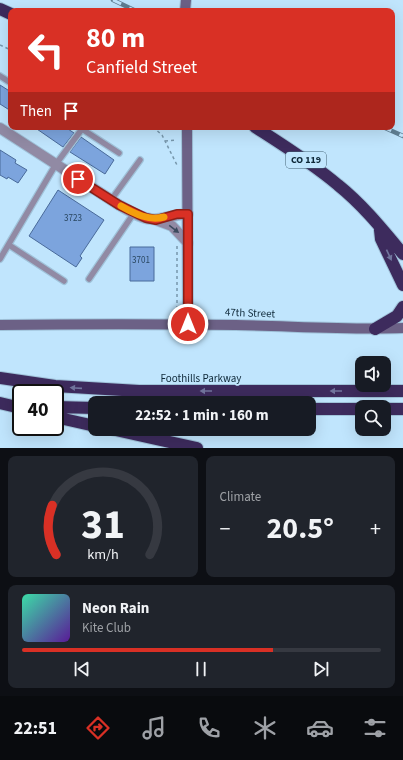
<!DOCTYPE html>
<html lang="en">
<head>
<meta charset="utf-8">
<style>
  :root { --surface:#171b24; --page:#20242c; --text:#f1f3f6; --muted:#9ea1a6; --line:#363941; --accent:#d93025 }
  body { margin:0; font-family:"Source Sans 3",sans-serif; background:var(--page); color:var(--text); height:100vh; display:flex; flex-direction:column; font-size:15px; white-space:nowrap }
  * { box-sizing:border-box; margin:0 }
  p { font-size:13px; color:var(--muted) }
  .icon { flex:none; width:22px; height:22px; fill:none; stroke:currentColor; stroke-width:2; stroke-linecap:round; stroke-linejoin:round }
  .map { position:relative; height:448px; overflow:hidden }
  .drawer { display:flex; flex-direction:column; gap:8px; padding:8px; background:#0d0f14; flex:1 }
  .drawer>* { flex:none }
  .banner { position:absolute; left:8px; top:8px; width:387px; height:122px; border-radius:8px; box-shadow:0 4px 16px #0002; background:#d93025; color:#fff; overflow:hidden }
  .controls { position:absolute; left:355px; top:356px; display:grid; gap:8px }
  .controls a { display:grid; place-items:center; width:36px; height:36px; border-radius:8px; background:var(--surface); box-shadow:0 4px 16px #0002; font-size:20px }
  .speed { position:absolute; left:12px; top:384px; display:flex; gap:8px; font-size:20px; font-weight:700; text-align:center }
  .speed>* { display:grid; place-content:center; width:52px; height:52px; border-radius:50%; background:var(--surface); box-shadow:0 4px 16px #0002; line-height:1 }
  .speed .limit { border:2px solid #111; border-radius:6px; background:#fff; color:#111 }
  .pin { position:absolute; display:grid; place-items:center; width:34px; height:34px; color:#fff; margin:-17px; border:2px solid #fff; border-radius:50%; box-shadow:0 1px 4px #0007 }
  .me { position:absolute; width:44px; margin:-22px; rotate:0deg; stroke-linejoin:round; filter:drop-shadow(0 0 3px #0008) }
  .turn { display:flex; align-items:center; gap:14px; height:84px; padding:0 12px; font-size:18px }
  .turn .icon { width:52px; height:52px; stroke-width:2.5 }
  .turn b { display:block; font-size:28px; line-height:34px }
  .then { display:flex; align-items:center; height:38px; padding:0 12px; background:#0003; gap:8px; font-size:15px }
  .big { font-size:30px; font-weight:700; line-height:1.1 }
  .drawer .widget { flex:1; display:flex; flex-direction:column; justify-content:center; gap:6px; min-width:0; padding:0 14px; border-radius:8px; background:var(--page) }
  .drawer .dial { align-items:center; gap:0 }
  .dial svg { height:104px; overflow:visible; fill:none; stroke:var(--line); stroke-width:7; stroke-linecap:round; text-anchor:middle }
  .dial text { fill:var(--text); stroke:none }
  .song { display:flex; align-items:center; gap:12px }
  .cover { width:48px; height:48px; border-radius:6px; background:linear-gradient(135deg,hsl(160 70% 55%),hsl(270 70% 35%)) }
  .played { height:4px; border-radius:2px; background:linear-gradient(90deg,var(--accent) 70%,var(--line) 70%) }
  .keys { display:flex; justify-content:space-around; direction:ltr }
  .heat { display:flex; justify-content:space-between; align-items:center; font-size:22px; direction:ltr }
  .drawer .tiles { flex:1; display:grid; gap:8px; grid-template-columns:1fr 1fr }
  .widget:last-child { grid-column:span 2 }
  .trip { position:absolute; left:88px; top:396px; width:228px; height:40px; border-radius:8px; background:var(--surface); box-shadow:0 4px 16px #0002; font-weight:700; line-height:40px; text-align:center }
  .dock { display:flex; height:64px; justify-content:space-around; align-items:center; background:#090b0e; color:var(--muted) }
  .dock .icon { width:28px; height:28px }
  .dock .current { color:var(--accent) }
  .dock b { font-size:18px; color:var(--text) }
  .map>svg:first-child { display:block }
</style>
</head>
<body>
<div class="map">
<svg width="403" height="448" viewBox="0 0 403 448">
  <rect width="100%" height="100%" fill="#c0e5fd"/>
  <!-- building -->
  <path fill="#7ca4dd" stroke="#496a9a" d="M0,85l11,7v19l-11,-7z
    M34,127h31l9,6 -11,14z
    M81,137l33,23 -9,14 -35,-22z
    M0,150l16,10 -1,3 12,7 -9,13 -10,-6 -1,2 -7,-4z
    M58,190l46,30 -24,36 2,2 -6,9 -47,-31z
    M130,247h24v34h-24z"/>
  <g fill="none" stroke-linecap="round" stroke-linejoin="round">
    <defs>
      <path id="lane" d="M0,76l11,7
        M111,200l29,-40
        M9,245l55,36
        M0,259l56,-95 26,-35 37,24
        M89,279l45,-66"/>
      <path id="street" d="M0,128l119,77c11,6 25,16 38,14 11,-1 19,-5 31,-5
        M156,220l16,6 16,17"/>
      <path id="secondary" d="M185,11l1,-11
        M187,127l1,197
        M0,325c79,-1 158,-1 236,0 56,1 111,5 167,3"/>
      <path id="highway" d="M0,9l11,5
        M255,127c28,18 57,36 83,58 25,20 45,45 65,69
        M380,230l1,9 22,46
        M375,329l22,-13 6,-9
        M0,378l55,8 84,5h264
        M0,403l21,5
        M55,407l40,1
        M309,409h53
        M384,409h19
        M55,417l40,9
        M111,429l86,19"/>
    </defs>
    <!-- lane casing -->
    <use href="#lane" stroke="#a0c3da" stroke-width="8"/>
    <!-- street casing -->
    <use href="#street" stroke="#a0c3da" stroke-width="12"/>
    <!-- secondary casing -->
    <use href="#secondary" stroke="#a0c3da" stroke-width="12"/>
    <!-- highway casing -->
    <use href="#highway" stroke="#a0c3da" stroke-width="14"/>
    <!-- path -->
    <path stroke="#7797ac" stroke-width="1.5" stroke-dasharray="3 3" stroke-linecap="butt" d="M0,45l11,5
      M153,127l9,8 15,30
      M165,141l12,-1
      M177,315v-70"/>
    <!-- lane -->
    <use href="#lane" stroke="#918aa4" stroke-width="5.5"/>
    <!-- street -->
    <use href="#street" stroke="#918aa4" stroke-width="10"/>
    <!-- secondary -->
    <use href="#secondary" stroke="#6c6186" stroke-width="10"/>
    <!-- highway -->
    <use href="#highway" stroke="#3d2b5d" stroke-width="12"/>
    <defs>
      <path id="rail" d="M113,0l23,11
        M383,127l20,9"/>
    </defs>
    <!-- rail casing -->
    <use href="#rail" stroke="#5f7e92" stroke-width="4.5"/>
    <!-- rail -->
    <use href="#rail" stroke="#c0e5fd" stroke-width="3" stroke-dasharray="9" stroke-linecap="butt"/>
  </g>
  <!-- one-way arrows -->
  <defs><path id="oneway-solid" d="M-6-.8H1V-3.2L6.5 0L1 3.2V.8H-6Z"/></defs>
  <use fill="#3c4a5e" href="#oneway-solid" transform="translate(174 229) rotate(37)"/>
  <g fill="#71759d">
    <use href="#oneway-solid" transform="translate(389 255) rotate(65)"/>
    <use href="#oneway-solid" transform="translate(76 388) rotate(-176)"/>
    <use href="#oneway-solid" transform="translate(206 391) rotate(-180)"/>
    <use href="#oneway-solid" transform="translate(336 391) rotate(-180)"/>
  </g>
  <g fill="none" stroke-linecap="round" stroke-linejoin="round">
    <defs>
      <path id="route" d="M78,179l41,26 27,13 10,2 21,-6h11v110"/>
    </defs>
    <!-- route casing -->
    <use href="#route" stroke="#8d1f18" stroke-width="10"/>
    <!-- route -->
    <use href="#route" stroke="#d93025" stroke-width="7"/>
    <!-- slow -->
    <path stroke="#f59e0b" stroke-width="7" d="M121,206c14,8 28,15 43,11"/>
  </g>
  <g text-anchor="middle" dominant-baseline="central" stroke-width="3.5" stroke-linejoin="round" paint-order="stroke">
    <!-- number labels -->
    <g font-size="9" fill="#2a4761">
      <text x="73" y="218">3723</text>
      <text x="141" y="260">3701</text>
    </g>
    <!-- shield labels -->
    <rect fill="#c0e5fd" stroke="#436173" stroke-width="1" x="286" y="152" width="40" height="16" rx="3"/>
    <g font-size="10" font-weight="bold" fill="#0e2838">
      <text x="306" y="160">CO 119</text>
    </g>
    <!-- street labels -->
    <g font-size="11" fill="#0e2838" stroke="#c0e5fd">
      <text transform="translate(250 313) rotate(2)">47th Street</text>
      <text x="201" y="378">Foothills Parkway</text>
    </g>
  </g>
</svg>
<div class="controls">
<a><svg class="icon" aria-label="sound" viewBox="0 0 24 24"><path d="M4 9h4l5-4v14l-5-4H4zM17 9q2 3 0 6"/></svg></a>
<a><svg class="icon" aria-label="search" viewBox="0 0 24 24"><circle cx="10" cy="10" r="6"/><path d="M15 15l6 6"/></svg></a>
</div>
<div class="speed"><div class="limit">40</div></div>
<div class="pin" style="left:78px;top:179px;background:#d93025"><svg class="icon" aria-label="arrive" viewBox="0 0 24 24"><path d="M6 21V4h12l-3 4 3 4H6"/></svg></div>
<svg class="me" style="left:188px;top:324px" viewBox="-20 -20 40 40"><circle r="17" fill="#d93025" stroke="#fff" stroke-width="3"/><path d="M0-11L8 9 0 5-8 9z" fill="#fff"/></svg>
<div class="trip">22:52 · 1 min · 160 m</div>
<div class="banner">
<div class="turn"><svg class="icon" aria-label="left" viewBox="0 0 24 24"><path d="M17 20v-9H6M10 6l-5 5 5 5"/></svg><div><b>80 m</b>Canfield Street</div></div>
<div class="then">Then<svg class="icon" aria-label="arrive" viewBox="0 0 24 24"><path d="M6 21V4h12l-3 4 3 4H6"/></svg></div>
</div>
</div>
<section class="drawer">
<div class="tiles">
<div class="widget dial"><svg viewBox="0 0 100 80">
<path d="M14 69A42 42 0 1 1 86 69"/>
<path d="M14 69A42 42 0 0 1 11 31" stroke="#d93025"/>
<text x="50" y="56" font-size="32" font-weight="700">31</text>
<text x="50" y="72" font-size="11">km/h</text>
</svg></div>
<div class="widget"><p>Climate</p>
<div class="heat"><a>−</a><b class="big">20.5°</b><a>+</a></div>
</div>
<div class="widget">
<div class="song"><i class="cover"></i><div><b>Neon Rain</b><p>Kite Club</p></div></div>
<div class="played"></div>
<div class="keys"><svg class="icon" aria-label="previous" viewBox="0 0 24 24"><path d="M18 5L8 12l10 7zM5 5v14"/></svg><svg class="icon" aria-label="pause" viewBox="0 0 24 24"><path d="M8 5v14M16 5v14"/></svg><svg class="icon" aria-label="next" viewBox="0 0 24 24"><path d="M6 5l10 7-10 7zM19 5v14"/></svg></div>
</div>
</div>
</section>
<nav class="dock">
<b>22:51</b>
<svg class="icon current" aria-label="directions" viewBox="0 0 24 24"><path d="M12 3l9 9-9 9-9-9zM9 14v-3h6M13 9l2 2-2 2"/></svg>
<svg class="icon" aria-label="music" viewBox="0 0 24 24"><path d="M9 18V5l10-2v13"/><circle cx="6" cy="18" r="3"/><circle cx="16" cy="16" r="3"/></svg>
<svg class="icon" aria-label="phone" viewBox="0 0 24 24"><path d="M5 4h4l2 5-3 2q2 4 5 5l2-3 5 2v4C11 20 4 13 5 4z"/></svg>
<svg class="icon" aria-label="climate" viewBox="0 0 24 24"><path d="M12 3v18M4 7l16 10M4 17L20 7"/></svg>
<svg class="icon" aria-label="car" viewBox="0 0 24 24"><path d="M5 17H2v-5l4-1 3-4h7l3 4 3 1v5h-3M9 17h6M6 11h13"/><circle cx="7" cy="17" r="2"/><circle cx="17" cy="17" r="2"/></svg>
<svg class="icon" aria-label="filters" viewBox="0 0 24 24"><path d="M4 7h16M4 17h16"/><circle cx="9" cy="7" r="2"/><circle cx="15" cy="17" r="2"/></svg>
</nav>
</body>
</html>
